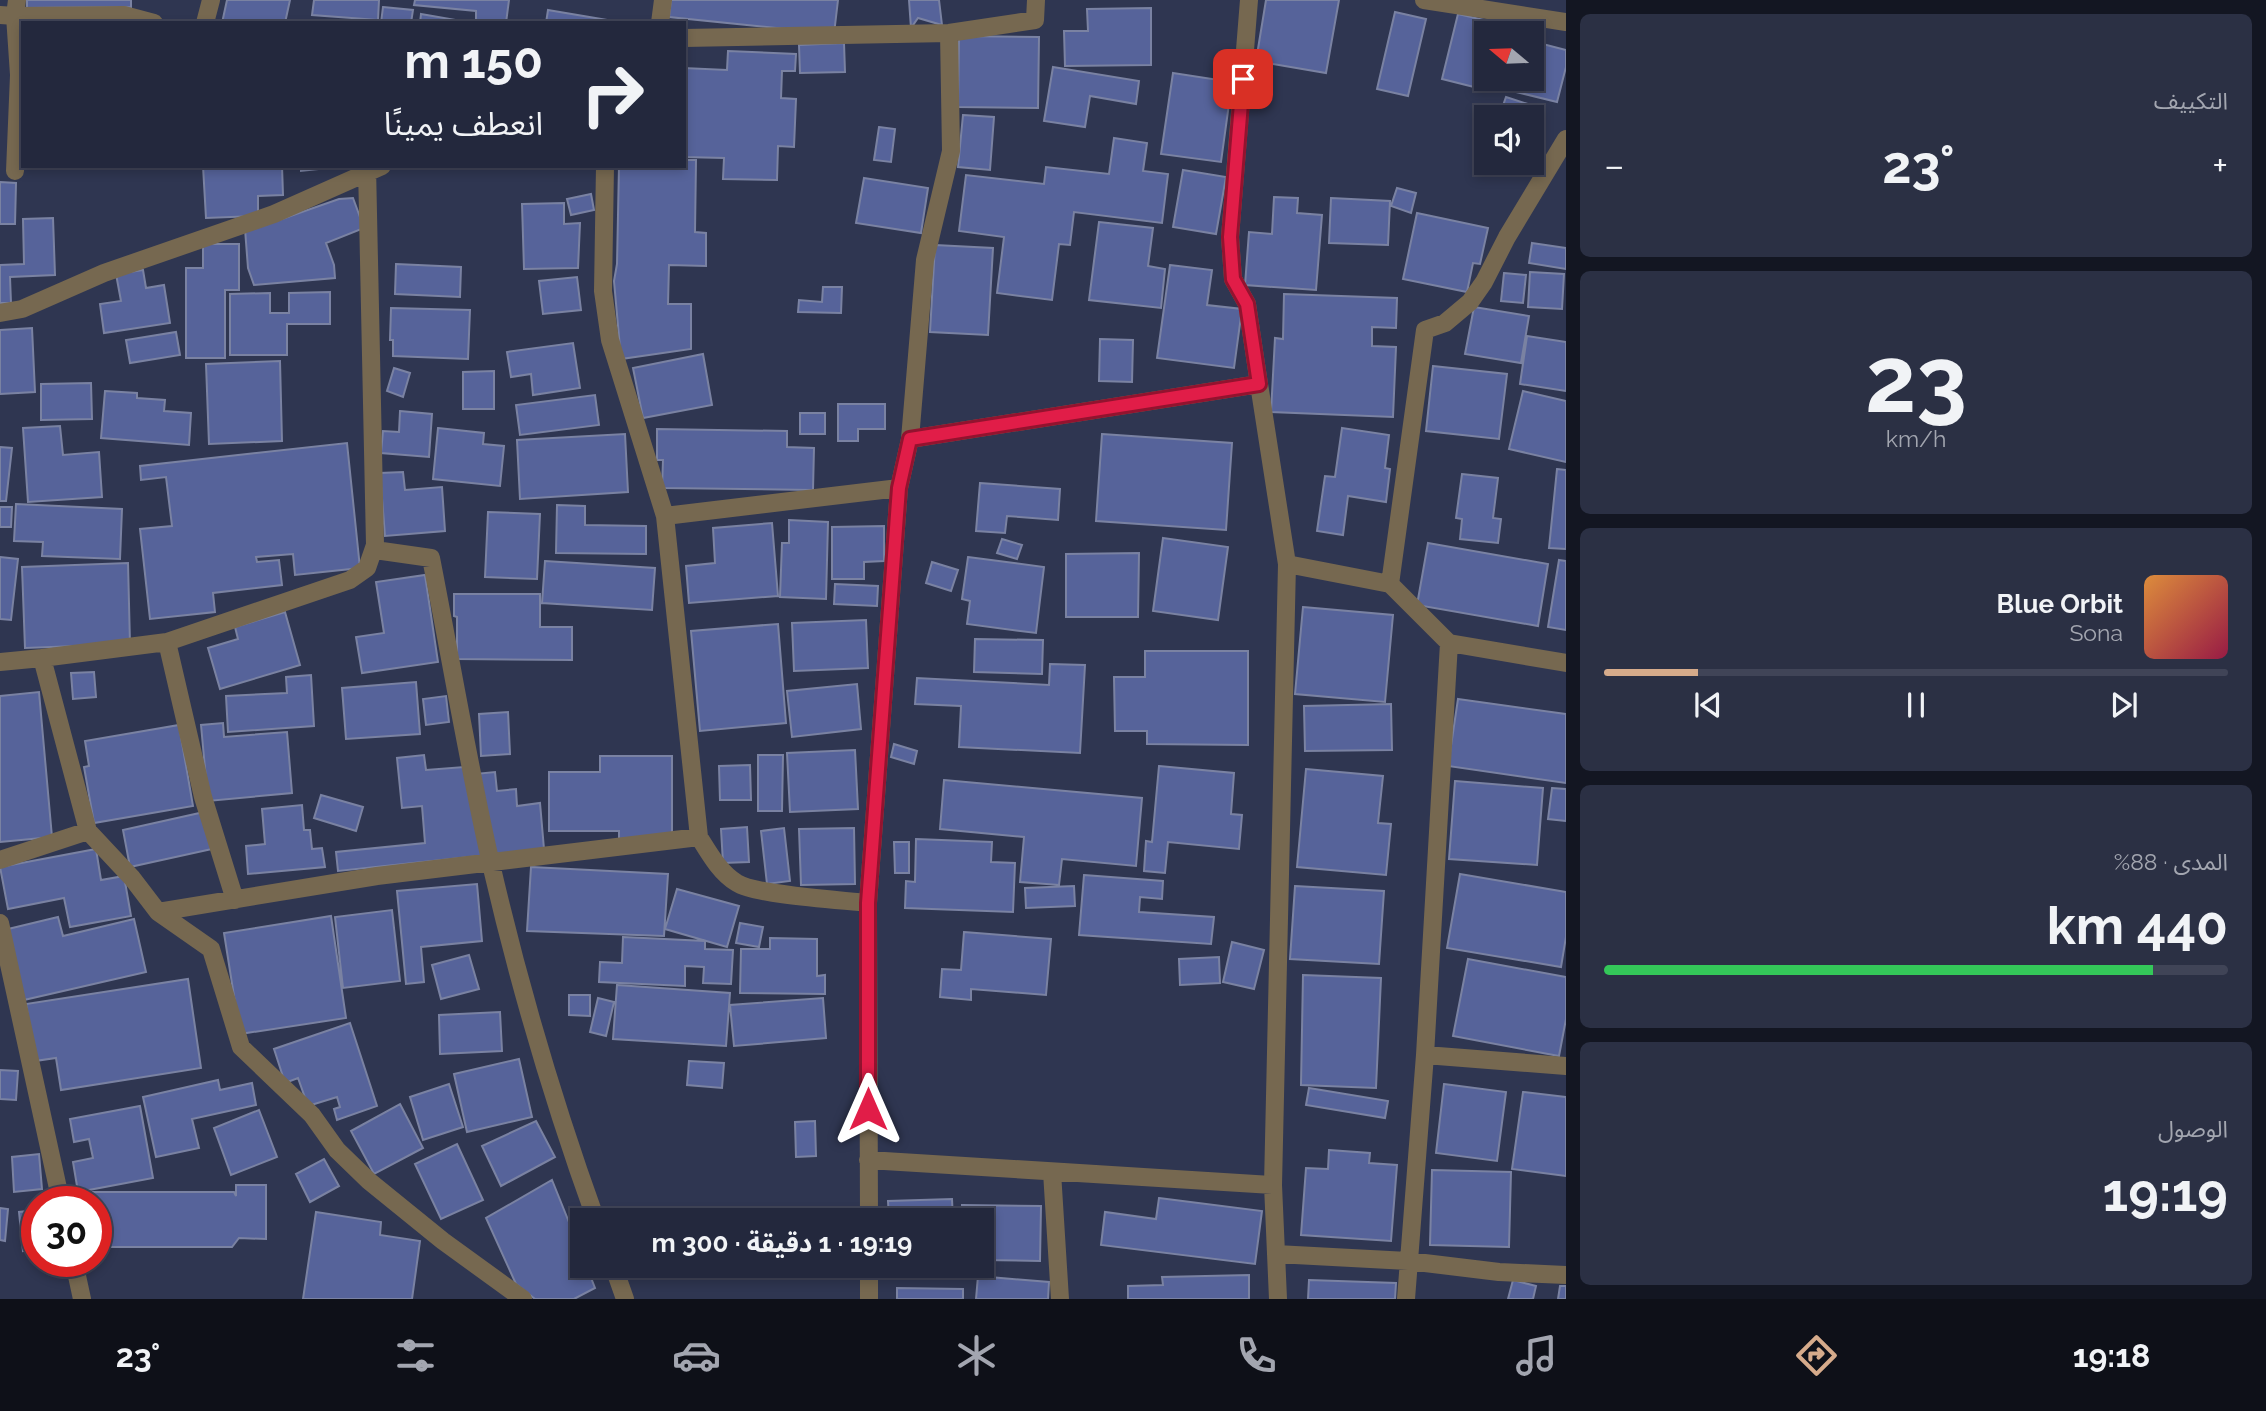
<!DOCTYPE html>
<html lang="ar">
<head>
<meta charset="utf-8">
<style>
  :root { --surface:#23283d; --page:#2b3044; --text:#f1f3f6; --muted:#a3a6b0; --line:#404457; --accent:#d6ab8b }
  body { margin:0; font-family:Raleway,"Noto Sans Arabic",sans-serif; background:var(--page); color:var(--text); direction:rtl; height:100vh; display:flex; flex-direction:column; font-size:26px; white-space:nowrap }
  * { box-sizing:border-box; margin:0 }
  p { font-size:23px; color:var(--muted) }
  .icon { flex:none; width:38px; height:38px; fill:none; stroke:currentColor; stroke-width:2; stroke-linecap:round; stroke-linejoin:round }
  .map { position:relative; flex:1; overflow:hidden; direction:ltr }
  .side { display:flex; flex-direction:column; gap:14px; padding:14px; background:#131622; width:700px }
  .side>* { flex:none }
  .top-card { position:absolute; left:21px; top:21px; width:665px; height:147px; border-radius:0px; box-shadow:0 4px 10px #0003,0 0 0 2px var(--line); direction:rtl; background:#23283d; color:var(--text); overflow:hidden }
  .needle { width:46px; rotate:289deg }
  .controls { position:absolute; left:1474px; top:21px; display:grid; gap:14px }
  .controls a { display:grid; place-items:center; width:70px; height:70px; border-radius:0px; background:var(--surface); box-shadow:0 4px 10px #0003,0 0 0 2px var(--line); font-size:35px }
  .speed { position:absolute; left:21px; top:1186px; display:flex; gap:14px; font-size:35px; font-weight:700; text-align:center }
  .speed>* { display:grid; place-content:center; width:91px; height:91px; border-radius:50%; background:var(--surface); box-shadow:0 4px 10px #0003,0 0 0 2px var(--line); line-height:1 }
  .speed .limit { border:10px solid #d22; background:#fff; color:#111 }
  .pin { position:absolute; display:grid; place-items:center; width:60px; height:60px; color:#fff; margin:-30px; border-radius:14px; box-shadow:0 4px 10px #0006 }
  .me { position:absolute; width:77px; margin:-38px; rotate:0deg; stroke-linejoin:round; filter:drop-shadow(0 0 5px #0008) }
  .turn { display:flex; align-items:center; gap:24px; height:147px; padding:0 28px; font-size:32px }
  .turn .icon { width:91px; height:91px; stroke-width:2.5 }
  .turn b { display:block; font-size:49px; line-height:60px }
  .big { font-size:52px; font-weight:700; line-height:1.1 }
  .side .card { flex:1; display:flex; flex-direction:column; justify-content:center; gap:10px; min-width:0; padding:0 24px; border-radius:10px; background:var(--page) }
  .side .dial { align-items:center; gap:0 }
  .dial b { font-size:91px; line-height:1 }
  .song { display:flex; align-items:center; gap:21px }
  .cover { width:84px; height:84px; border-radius:10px; background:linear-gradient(135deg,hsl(30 70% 55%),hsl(340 70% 35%)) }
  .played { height:7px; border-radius:4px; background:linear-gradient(90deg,var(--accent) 15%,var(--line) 15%) }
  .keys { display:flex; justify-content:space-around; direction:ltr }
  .heat { display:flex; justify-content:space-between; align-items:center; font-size:38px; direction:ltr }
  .charge { height:10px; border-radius:5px; background:linear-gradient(90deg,#34c759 88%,var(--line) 0) }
  .trip { position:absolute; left:570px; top:1208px; width:424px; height:70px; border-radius:0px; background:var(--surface); box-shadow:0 4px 10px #0003,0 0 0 2px var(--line); font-weight:700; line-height:70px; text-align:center; direction:rtl }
  .tabs { display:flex; height:112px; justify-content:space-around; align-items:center; background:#0e1018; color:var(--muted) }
  .tabs .icon { width:49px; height:49px }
  .tabs .active { color:var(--accent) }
  .tabs b { font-size:32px; color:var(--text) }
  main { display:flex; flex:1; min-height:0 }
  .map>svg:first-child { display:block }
</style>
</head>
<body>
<main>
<section class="side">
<div class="card"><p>التكييف</p>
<div class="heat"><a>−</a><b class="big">23°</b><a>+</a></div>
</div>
<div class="card dial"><b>23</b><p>km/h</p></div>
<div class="card">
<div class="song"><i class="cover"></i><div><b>Blue Orbit</b><p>Sona</p></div></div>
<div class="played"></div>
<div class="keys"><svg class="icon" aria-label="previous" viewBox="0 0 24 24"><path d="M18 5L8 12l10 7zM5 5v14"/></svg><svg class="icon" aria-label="pause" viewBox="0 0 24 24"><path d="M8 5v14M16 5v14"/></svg><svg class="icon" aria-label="next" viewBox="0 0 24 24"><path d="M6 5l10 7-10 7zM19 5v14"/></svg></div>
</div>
<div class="card"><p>المدى · 88%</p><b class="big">440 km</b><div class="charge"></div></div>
<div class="card"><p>الوصول</p><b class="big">19:19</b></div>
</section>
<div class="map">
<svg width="1566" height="1299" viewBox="0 0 1566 1299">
  <rect width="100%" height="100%" fill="#2f3651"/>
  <!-- building -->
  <path fill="#56639a" stroke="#7a82a2" stroke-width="2" d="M27,0h104v7l-104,1z
    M227,0h63l-5,23h-63z
    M314,0h65l-1,20 -66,-5z
    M415,0h94l-3,23 -30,-2v-10l-62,-6z
    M671,0h167l-4,34 -165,-17z
    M909,0h30l3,25 -24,-7 -7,10z
    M1266,0h73l-13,73 -70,-12z
    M383,7l30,3 -2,13h-30z
    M1151,8v57l-86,1 -1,-35h24l-1,-22z
    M548,10l77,13h-79z
    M1395,12l31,7 -18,77 -31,-7z
    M421,14l35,6v3h-36z
    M1458,14l39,9 -2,10h-9v40l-4,16 -40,-10z
    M959,36l80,1 -1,71 -80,-1z
    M1531,41l35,9v17l-9,35 -69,-17 2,-6h41z
    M844,43l1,29 -45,1 -1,-28z
    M728,51l68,3 -1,17h-13l-1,27 15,1 -2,48 -16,-1 -1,34 -54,-1 1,-21 -40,-1v-89l43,2z
    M1053,67l86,14 -3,23 -46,-8 -5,31 -41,-6z
    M1173,73l59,9 -11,80 -60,-8z
    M1506,97l28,9 -4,11h-31z
    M963,115l31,2 -4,53 -32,-3z
    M879,127l16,2 -4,33 -17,-2z
    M1114,138l33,5 -4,28 25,3 -6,49 -88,-11 -4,33 -11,-1 -7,56 -55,-7 7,-56 -45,-6 7,-56 78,9 2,-17 63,7z
    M684,160h12l-1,72 11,1v33l-37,-1 -1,39h23v45l-70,10 -7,-78 3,-17 2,-98h65z
    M203,166h79l1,29 -25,1v20l-52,2z
    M301,166h26v2l-26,3z
    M1183,170l43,7 -10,57 -43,-7z
    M864,178l64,10 -7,45 -65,-10z
    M0,182l16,1 -1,41h-15z
    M1397,188l19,5 -5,20 -20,-7z
    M591,194l3,16 -23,5 -4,-16z
    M1274,197l24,1 -1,15 25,2 -6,75 -71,-5 4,-53 23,2z
    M353,198l11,30 -38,15 8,22 1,13 -81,7 -6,-17 -3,-39 34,-9 60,-21z
    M1331,198l59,3 -2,44 -59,-2z
    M564,203v21l16,-1 -2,45 -54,1 -2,-65z
    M1417,213l71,15 -8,36 -7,-1 -6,29 -64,-13z
    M53,218l2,57 -45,2 1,26h-11v-38l24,-1 -1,-45z
    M1099,222l54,6 -5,38 17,3 -4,39 -72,-8z
    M1532,243l34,5v21l-37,-6z
    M203,244h36v46h-14v68h-39v-90h17z
    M935,245l58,3 -5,87 -58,-3z
    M396,264l65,3 -1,30 -65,-3z
    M1170,265l42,5 -5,35 35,4 -8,59 -77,-10z
    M143,270l3,18 18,-3 6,38 -66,10 -4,-29 21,-3 -5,-27z
    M1530,272l34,2 -2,35 -34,-2z
    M1504,273l22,2 -3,28 -22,-2z
    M577,277l4,33 -38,4 -4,-33z
    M823,287h19l-1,26 -43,-1 1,-12 23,2z
    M330,292v32h-43v31h-57v-61l40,-1v20h19v-20z
    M1284,294l113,4 -1,30 -24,-1v19l24,1 -3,70 -122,-5 4,-74 8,1z
    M1474,307l55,9 -8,47 -56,-9z
    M391,308l79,2 -2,49 -75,-3v-16h-3z
    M32,328l3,64 -35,2v-64z
    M176,332l4,23 -50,8 -4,-23z
    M1527,336l39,6v49l-46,-7z
    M1100,339l33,1 -1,42 -33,-1z
    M573,343l7,45 -47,7 -2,-21 -20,3 -4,-25z
    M703,354l9,51 -69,13 -10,-50z
    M280,361l2,80 -73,3 -3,-80z
    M1433,366l74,8 -8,65 -73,-8z
    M394,368l16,5 -7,24 -16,-6z
    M494,371v38h-31v-37z
    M91,383l1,36 -51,1v-36z
    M105,391l32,2v5l28,2 -1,11 27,2 -2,32 -88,-7z
    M1523,391l43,10v61l-57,-13z
    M595,395l4,30 -79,10 -4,-30z
    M838,404h47v25h-27v12h-20z
    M400,411l32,3 -3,43 -48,-4 2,-22 16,1z
    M800,413h25v21h-25z
    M60,426l3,29 36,-3 3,45 -74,5 -5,-74z
    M438,428l46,5 -1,11 21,2 -4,40 -67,-7z
    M1342,428l47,7 -4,33 5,1 -4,33 -38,-6 -5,39 -26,-4 8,-55 10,1z
    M657,429l130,2v16l27,1 -1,42 -151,-2 1,-28h-6z
    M625,434l3,58 -108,7 -3,-59z
    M1102,434l130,9 -6,87 -130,-9z
    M347,443l13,125 -65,7 -2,-21 -37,3 1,5 22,-2 3,25 -69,8 2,19 -65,7 -10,-90 32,-3 -6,-49 -25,3 -1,-14z
    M0,447l12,1 -6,53h-6z
    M1557,469l9,1v79l-17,-1z
    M403,472l2,18 37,-3 3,44 -60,5 -5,-63z
    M1462,474l36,4 -5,40 8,1 -3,24 -38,-4 2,-20 -6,-1z
    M980,483l80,6 -2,31 -51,-4 -2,17 -29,-2z
    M16,504l106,5 -2,50 -78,-3 1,-14 -29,-1z
    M557,505l28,1v19l61,1v28l-90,-1z
    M0,507h12l-1,20h-11z
    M488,512l52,2 -3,65 -52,-2z
    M789,520l39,2 -2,77 -46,-2 2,-54h7z
    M772,523l6,73 -89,7 -3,-37 29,-3 -2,-35z
    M884,526v35l-20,1v17h-32v-52z
    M1163,538l65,9 -10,73 -65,-9z
    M1002,539l20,6 -5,14 -20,-6z
    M1428,543l120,21 -10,62 -121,-21z
    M1139,553l-1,64h-72v-63z
    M0,557l18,2 -7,61 -11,-1z
    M968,557l76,10 -8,66 -69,-9 3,-23 -8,-2z
    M1559,560l7,1v69l-18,-3z
    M545,561l110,7 -3,42 -110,-7z
    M932,562l26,8 -7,21 -25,-8z
    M128,563l2,81 -105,4 -3,-81z
    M425,575l13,87 -76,11 -6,-36 28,-4 -8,-51z
    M835,584l43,2 -1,20 -43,-2z
    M454,594h86v33h32v33l-115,-1v-42l-3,-1z
    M1303,607l90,8 -8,87 -90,-8z
    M285,612l15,53 -80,24 -12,-41 30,-9 -3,-12z
    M866,620l2,48 -74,3 -2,-48z
    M778,624l8,99 -86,8 -9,-100z
    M975,639l68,1 -1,34 -68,-2z
    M1145,651h103v94l-101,-1v-13h-32l-1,-54h31z
    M1050,664l35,1 -5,88 -121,-6 2,-41 -46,-2 2,-26 132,7z
    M94,672l2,25 -23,2 -2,-26z
    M311,675l3,51 -86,6 -2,-36 61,-3 -1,-16z
    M416,682l4,52 -74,5 -4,-51z
    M857,684l4,45 -69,8 -5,-46z
    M39,692l13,145 -52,5v-146z
    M446,696l3,26 -23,3 -3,-26z
    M1458,699l108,15v69l-118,-17z
    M1391,704l1,46 -87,1 -1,-45z
    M508,712l2,42 -29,2 -2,-42z
    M223,723l1,14 63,-5 5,61 -84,8 -7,-76z
    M179,725l14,81 -99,17 -10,-56 5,-1 -4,-25z
    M894,744l23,7 -3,13 -23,-7z
    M855,750l3,59 -68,3 -3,-59z
    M424,755l2,15 38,-3 1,8 30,-3 2,19 19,-2 1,17 23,-3 4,46 -206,22 -2,-19 89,-9 -3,-37 -20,2 -5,-50z
    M758,755h25l-1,56h-24z
    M600,756h72v82l-53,1v-8h-70v-59h51z
    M750,765l1,35h-31l-1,-34z
    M1159,766l75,7 -3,41 11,1 -3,34 -71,-7 -3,31 -21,-2 2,-30 6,1z
    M1306,769l77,7 -5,47 13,1 -5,51 -89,-8z
    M944,780l198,18 -6,68 -74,-7 -3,26 -39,-3 4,-45 -84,-8z
    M1455,781l88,7 -6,77 -88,-6z
    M1552,788l14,1v32l-18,-2z
    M321,795l42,12 -7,24 -42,-13z
    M302,805l2,25h6l2,19 10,-1 3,19 -77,7 -2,-28 19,-2 -3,-35z
    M204,812l8,37 -82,18 -7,-37z
    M747,827l2,35 -26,1 -2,-34z
    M784,828l6,53 -23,3 -6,-53z
    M854,828l1,56 -54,1 -2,-56z
    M916,839l76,3 -1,20 24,1 -2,49 -108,-4 1,-27 9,1z
    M894,842h15v31h-14z
    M96,849l5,31 23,-4 7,40 -61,11 -6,-29 -56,11 -8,-42z
    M531,867l137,7 -4,62 -137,-5z
    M1460,874l106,18v45l-5,30 -114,-19z
    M1084,875l79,6 -1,18 -22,-2 -1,15 75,5 -3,27 -132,-9z
    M477,884l5,57 -61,6 3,35 -18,2 -9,-93z
    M1074,886l1,20 -49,2 -1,-20z
    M1295,886l89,5 -5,73 -89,-5z
    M677,889l62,17 -12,41 -62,-18z
    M392,910l8,71 -57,7 -8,-71z
    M331,916l15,102 -106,16 -16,-101z
    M58,917l5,19 71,-17 12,53 -122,28 -16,-71z
    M740,923l23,4 -4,20 -23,-4z
    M964,932l87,7 -5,56 -75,-6v11l-31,-3 2,-28 19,1z
    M623,937l82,4v8l28,1 -2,34 -28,-1 1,-16 -19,-1v20l-86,-4 1,-20 22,1z
    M770,938l47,1v37l8,-1v19l-85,-1 1,-44h29z
    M1232,942l32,8 -10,39 -31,-7z
    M469,955l10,34 -38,10 -9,-34z
    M1219,957l1,26 -40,2 -1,-26z
    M1468,959l98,18v42l-7,37 -106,-20z
    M1303,975l78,3 -5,110 -75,-3z
    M188,979l13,89 -140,22 -5,-32 -21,3 -9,-57z
    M617,985l113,8 -4,53 -113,-7z
    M569,995h21v21l-21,-1z
    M598,998l16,4 -8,34 -16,-4z
    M823,998l3,40 -92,8 -4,-41z
    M500,1012l2,39 -62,3 -1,-39z
    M350,1023l27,83 -40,14 -3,-11 6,-2 -3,-10 -29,9 -10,-28 -13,5 -11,-34z
    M519,1059l13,58 -65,15 -13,-58z
    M689,1061l35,2 -2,25 -35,-3z
    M0,1070l18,1 -2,29 -16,-1z
    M218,1080l2,10 32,-7 4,22 -64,14 7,29 -43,9 -13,-60z
    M449,1084l14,43 -40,13 -13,-43z
    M1444,1084l62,8 -9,69 -61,-8z
    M1309,1088l79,13 -3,17 -79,-13z
    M1523,1092l43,5v79l-54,-7z
    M400,1104l23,44 -49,26 -23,-43z
    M140,1106l13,72 -75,14 -5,-30 20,-4 -4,-19 -15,3 -4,-23z
    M259,1110l18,47 -46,18 -17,-47z
    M536,1121l19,36 -54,29 -19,-40z
    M815,1121l1,35 -20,1 -1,-35z
    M457,1144l26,56 -42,19 -26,-55z
    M1329,1150l41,3 -1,10 28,2 -6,76 -90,-6 5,-67 22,1z
    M39,1154l3,35 -28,3 -2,-35z
    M324,1159l15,27 -29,16 -14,-28z
    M1432,1170l79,2 -2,75 -79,-2z
    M552,1180l31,77v8h3l9,23 -21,11h-39l-19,-15 -30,-66z
    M236,1185h30v54l-27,-1 -7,9h-136v-45h-3v-10h141l2,4z
    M1159,1198l103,13 -7,53 -154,-19 4,-33 51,7z
    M952,1199l1,21h-64l-1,-19z
    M962,1205l79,1 -1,55 -58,-1v-40h-20z
    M0,1208l8,1 -3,32 -5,-1z
    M37,1210v39l-14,2 -4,-39z
    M316,1212l65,10 -1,13 40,6 -8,58h-109z
    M890,1265h64l1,4 -65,3z
    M1249,1275v24h-121v-13l35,-1 -1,-8z
    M978,1276l71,6 -1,17h-72z
    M1309,1280l87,3 -1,16h-87z
    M1513,1280l23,6 -3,13h-25z
    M1560,1286h6v13h-8z
    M897,1288l66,1v10h-66z"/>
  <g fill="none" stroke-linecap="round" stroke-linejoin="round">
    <!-- minor -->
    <path stroke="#766850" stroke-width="18" d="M1249,0l-19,237 3,42 14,25 12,80
      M1424,0l142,22
      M0,15l15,1 2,-16
      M205,23l6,-23
      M660,23l3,-23
      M684,38l265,-5 86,-13 1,-20
      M605,166l-2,125 7,49 55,176 34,321c10,16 21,36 38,46 18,12 105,17 131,20
      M15,171l4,-96 -4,-59 109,-1 30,8
      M0,313l22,-4 82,-36 170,-59 108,-48
      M910,439l15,-179 26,-109 -2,-118
      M665,516l234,-28
      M375,550l56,8c20,102 37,205 60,306 28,121 63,240 105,356
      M1287,564l103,20 59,59 117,20
      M1390,584l35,-254 20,-7 25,-21 14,-20 23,-45 59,-98
      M167,642l36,155 32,103
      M42,658l125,-16 183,-62 17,-12 8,-23 -8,-379
      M0,662l42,-4 46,173 44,47 26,34 53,37 30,98 71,68 25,35 32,31 74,60 80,58
      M0,860l88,-29
      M158,912l219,-36 322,-39
      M0,923l61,279
      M1425,1055l141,11
      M868,1160l405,25
      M1052,1172l8,127
      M869,1220l-1,-317 31,-415 11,-49 349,-55 28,180 -14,621 5,114
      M1276,1254l132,7 91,11 67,3
      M74,1262l8,37
      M613,1265l12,34
      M869,1265v34
      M1406,1299l19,-244 24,-412"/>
  </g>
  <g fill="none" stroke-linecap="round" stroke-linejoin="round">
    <defs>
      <path id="route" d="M868,1109v-206l31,-415 11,-49 349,-55 -12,-80 -14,-25 -3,-42 13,-158"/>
    </defs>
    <!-- route casing -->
    <use href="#route" stroke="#92132f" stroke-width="18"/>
    <!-- route -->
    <use href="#route" stroke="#e11d48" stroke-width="12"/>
  </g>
</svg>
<div class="controls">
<a><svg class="needle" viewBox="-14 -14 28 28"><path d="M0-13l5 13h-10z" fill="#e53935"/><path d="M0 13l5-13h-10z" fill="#a3a6b0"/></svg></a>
<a><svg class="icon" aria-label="sound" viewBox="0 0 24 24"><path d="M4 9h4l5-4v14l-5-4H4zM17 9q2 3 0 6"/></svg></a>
</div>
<div class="speed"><div class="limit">30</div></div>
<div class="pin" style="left:1243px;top:79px;background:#d93025"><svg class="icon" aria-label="arrive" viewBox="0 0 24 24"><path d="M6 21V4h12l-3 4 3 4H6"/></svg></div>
<svg class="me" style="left:868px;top:1109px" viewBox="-20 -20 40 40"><path d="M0-17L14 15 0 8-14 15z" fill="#e11d48" stroke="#fff" stroke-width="4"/></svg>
<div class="trip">19:19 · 1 دقيقة · 300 m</div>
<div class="top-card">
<div class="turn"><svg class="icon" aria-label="right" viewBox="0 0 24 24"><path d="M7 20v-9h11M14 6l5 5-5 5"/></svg><div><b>150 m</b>انعطف يمينًا</div></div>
</div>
</div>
</main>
<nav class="tabs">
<b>19:18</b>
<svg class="icon active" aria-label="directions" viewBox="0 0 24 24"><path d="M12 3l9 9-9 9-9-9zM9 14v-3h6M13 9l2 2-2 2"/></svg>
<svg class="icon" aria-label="music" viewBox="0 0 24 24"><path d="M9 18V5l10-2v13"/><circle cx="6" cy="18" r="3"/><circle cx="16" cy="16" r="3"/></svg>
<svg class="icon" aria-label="phone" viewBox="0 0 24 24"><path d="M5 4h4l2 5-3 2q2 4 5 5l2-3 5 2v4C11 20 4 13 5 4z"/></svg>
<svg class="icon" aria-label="climate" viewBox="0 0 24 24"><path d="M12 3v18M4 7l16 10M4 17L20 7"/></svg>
<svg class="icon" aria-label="car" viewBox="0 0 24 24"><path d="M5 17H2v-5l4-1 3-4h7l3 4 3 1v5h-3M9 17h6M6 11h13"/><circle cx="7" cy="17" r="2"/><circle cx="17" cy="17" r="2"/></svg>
<svg class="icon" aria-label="filters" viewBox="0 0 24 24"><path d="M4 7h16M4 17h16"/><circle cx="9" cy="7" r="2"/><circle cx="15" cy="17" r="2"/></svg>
<b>23°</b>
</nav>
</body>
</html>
